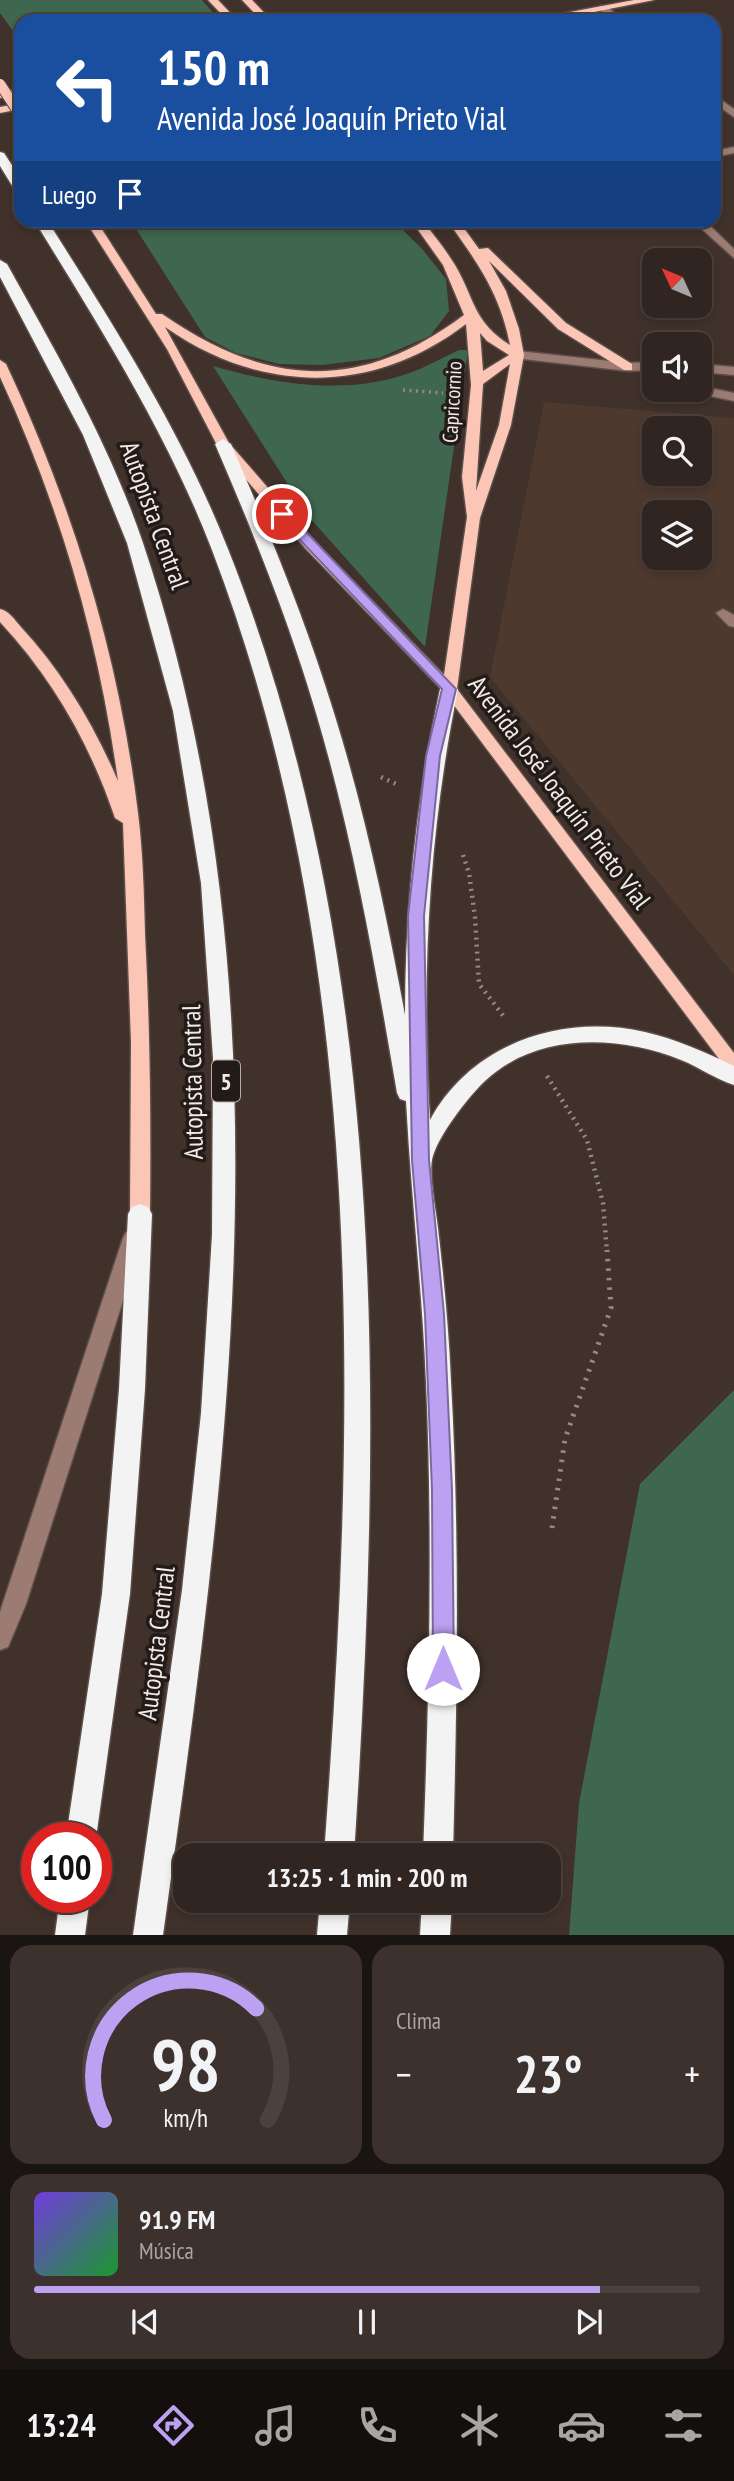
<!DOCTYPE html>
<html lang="es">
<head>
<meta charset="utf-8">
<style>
  :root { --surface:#302520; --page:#3c312d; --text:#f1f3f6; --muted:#a8a5a5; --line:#4b423e; --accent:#bca0f2 }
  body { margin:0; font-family:"PT Sans Narrow",sans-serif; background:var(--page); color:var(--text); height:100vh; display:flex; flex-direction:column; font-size:26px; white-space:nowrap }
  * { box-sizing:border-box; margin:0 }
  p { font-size:23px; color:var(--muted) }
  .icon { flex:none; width:38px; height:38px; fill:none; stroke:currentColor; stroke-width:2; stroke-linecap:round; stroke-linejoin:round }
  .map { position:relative; height:1935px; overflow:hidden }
  .panel { display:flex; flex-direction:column; gap:10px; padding:10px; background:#1a1412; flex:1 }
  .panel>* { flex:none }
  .hud { position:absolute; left:14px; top:14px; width:707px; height:214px; border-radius:21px; box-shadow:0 4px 10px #0003,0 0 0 2px var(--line); background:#1a4fa0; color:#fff; overflow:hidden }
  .needle { width:46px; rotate:314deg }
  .fabs { position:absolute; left:642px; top:248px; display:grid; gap:14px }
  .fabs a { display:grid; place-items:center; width:70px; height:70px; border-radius:14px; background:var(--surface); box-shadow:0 4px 10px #0003,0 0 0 2px var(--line); font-size:35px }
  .speed { position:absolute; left:21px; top:1822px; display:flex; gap:14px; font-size:35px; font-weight:700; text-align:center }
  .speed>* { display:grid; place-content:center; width:91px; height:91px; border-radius:50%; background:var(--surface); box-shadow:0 4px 10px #0003,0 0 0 2px var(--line); line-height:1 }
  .speed .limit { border:10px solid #d22; background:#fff; color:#111 }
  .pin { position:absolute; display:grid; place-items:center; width:60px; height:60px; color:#fff; margin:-30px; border:4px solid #fff; border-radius:50%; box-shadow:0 2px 7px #0007 }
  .me { position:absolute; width:77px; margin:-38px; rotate:0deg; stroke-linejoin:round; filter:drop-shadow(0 0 5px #0008) }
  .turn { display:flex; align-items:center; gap:24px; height:147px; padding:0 28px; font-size:32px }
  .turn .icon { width:91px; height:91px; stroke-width:2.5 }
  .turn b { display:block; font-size:49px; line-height:60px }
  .then { display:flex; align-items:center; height:66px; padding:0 28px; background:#0003; gap:14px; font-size:26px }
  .big { font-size:52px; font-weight:800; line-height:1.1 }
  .panel .widget { flex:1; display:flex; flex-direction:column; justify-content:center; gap:10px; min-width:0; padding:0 24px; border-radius:21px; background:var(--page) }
  .panel .dial { align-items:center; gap:0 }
  .dial svg { height:182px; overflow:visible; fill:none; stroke:var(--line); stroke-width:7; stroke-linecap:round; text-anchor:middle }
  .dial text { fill:var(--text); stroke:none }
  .song { display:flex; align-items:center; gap:21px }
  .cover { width:84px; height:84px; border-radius:10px; background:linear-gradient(135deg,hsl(260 70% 55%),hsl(130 70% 35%)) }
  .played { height:7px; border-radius:4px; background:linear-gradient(90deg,var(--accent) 85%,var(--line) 85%) }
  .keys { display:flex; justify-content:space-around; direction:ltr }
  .heat { display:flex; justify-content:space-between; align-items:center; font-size:38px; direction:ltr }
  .panel .tiles { flex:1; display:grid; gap:10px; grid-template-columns:1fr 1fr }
  .widget:last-child { grid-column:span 2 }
  .trip { position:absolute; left:173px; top:1843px; width:388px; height:70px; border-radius:21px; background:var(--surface); box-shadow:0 4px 10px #0003,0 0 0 2px var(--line); font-weight:800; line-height:70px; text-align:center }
  .tabs { display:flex; height:112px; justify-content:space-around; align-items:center; background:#130f0d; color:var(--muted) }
  .tabs .icon { width:49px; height:49px }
  .tabs .selected { color:var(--accent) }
  .tabs b { font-size:32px; color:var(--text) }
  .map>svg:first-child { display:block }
</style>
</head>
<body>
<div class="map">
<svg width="734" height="1935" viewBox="0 0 734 1935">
  <rect width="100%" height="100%" fill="#40312b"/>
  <!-- built -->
  <path fill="#4e392f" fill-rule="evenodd" d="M544,402l190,16v557l-244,-298zM654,429h46v45h-46zM654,513h46v45h-46z"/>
  <!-- green -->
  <path fill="#3f664e" d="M0,0h202l12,14 1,7h-194v21l-21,-29z
    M131,221h263l29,29 23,29 3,32 -19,25 -51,22 -57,7 -43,-1 -43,-11 -31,-16z
    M459,350h9l-43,297 -117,-131 -95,-150c66,19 141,31 207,3 13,-6 26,-13 39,-19z
    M734,1390v545h-165l10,-132 61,-319z"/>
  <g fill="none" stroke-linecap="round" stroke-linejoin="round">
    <defs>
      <path id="minor" d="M600,6h6l18,15h-11l-13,-11z
        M714,95l20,14v8l-20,-14z
        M734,147v6l-20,4v-6z
        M692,220h12l30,29v9z
        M518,351l110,12 26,-1v8l-26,1 -114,-13v-6z
        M700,364l34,3v8l-34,-3z
        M700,386l34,7v8l-38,-8 -2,-3h6z
        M723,609l11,6v12l-5,-1 -13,-13z
        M133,1230l7,2 3,6 -117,366 -18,43 -8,3v-38l123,-374 3,-6z"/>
      <path id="major" d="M208,0h10l20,21h-10z
        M242,0h10l20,21h-10z
        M634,0h20l-105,21h-75l5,-3 70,-2z
        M21,89v6l-21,3v-6z
        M21,103v6l-21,4v-6z
        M85,220h11l60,94h6c105,73 198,79 302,1l-21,-50 -32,-45h11c12,15 23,29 33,45 20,34 18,57 55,80 -10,-52 -33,-83 -63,-125h11l21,29 9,-1 78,75 66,41v6h-8l-66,-41 -69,-68 17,30 13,38 5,26 -13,70 -31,93 -23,171 277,364v20l-6,-2 -284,-379 -138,-143 -88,-102 -51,-98zM466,324l5,61 -9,92 5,40 -23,158 -128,-132 -87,-100 -64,-116c96,67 207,69 301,-3zM480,333l7,8 22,14 -26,16zM510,364l-11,61 -23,66 7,-107z
        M0,360l6,4c67,143 113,292 132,449 5,40 6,81 7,121 5,93 6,187 5,280l-3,6 -7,2 -7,-2 -3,-6 1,-172 -8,-219 -8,-5c-25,-74 -62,-139 -115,-196v-13c9,2 14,10 20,17 42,45 74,99 98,155 -19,-140 -58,-275 -118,-404z"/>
      <path id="highway" d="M0,152l4,1 17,26v14l-5,-1 -16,-26z
        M34,220h13c67,106 135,212 181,329 164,413 154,870 126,1306h-30c32,-435 46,-891 -112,-1305 -45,-117 -113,-224 -178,-330z
        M0,260l7,4c50,90 103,181 136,279 152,454 85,928 20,1392h-30l49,-345 19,-177 11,-178 1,-177 -12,-175 -28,-172 -46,-168 -44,-108 -83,-158z
        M223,439l8,5c38,88 75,177 103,269 31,99 52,200 71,302 0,-111 12,-218 35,-326l9,-6 9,6c-29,143 -37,286 -28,431 41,-76 131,-107 215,-88 31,7 60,20 89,34v19c-19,-6 -35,-18 -53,-25 -62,-25 -144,-28 -196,21 -16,15 -49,57 -53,79 -3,17 4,50 6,68 6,52 11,103 13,154 9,158 6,315 2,473h-30c6,-158 10,-315 3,-473 -4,-94 -15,-187 -20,-281l-6,-2 -3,-6c-22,-128 -44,-256 -81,-380 -27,-92 -63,-181 -101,-269z
        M140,1204l8,3 4,7 -7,175 -15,205 -34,244h-30l36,-244 17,-205 9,-175 4,-7z
        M60,1897h30l-5,38h-30z
        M320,1900h30l-3,35h-30z
        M422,1900h30l-2,35h-30z"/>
    </defs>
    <!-- minor casing -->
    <use href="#minor" stroke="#5d4e49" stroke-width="3"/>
    <!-- major casing -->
    <use href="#major" stroke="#5d4e49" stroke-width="3"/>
    <!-- highway casing -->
    <use href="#highway" stroke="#5d4e49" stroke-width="3"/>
    <!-- path-far2 -->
    <path stroke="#978a85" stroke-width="3.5" stroke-dasharray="2 4.5" stroke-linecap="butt" d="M403,390l40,3"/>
    <!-- path-far1 -->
    <path stroke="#978a85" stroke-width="4.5" stroke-dasharray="2 5" stroke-linecap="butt" d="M381,777l17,8
      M463,855l6,18 6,44 4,67 26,34
      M547,1076l40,64 16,63 4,49"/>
    <!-- path -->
    <path stroke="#978a85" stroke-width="5" stroke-dasharray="2.5 7" stroke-linecap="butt" d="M552,1528l13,-89 46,-131 -4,-58"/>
    <!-- minor -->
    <use href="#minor" fill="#9c7c72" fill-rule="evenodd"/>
    <!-- major -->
    <use href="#major" fill="#fbc6b6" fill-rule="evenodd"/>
    <!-- highway -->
    <use href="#highway" fill="#f3f3f3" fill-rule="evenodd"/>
    <defs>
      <path id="major-bridge" d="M0,84l21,32"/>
    </defs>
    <!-- major-bridge casing -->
    <use href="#major-bridge" stroke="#5d4e49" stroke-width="12" stroke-linecap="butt"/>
    <!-- major-bridge -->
    <use href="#major-bridge" stroke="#fbc6b6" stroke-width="10"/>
  </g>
  <!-- route -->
  <path fill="#bca0f2" stroke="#7a689d" stroke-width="2" d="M282,511l5,1 169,177 -16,67 -16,160 5,244 15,154 8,176 2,179 -3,8 -8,3 -7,-3 -3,-8 -1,-179 -7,-176 -13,-154 -4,-244 18,-160 16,-67 -164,-172v-5z"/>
  <g text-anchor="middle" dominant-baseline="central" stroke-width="7" stroke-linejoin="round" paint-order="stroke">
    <!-- far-street labels -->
    <g font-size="21" fill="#f3e9e5" stroke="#221b18">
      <text transform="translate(452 402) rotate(-87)">Capricornio</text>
    </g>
    <!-- shield labels -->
    <rect fill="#221b18" stroke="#b4aba8" stroke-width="2" x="212" y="1060.5" width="28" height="41" rx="5"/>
    <g font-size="24" font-weight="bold" fill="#f3e9e5">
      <text x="226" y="1081">5</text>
    </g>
    <!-- street labels -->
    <g font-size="26" fill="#f3e9e5" stroke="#221b18">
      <text transform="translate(155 515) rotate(70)">Autopista Central</text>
      <text transform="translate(560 792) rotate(53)">Avenida José Joaquín Prieto Vial</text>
      <text transform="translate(192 1082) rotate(-91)">Autopista Central</text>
      <text transform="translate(156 1643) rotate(-83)">Autopista Central</text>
    </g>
  </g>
</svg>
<div class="fabs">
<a><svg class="needle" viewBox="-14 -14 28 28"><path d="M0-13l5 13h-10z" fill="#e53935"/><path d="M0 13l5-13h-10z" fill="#a8a5a5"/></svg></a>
<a><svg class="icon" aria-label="sound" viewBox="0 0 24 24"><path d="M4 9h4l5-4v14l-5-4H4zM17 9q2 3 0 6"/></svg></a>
<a><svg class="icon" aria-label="search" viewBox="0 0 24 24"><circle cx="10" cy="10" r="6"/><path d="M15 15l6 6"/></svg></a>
<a><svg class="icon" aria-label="layers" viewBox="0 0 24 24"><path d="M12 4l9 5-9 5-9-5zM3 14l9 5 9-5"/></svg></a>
</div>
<div class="speed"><div class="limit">100</div></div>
<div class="pin" style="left:282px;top:514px;background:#d93025"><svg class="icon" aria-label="arrive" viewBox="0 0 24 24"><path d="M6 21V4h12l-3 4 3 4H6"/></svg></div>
<svg class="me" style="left:443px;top:1669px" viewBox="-20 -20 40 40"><circle r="19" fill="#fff"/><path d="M0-13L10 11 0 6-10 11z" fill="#bca0f2"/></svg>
<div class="trip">13:25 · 1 min · 200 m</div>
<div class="hud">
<div class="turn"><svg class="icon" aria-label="left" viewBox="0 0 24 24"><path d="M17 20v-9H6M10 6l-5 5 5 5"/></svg><div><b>150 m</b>Avenida José Joaquín Prieto Vial</div></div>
<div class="then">Luego<svg class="icon" aria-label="arrive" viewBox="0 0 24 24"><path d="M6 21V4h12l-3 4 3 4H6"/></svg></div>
</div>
</div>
<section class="panel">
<div class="tiles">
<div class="widget dial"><svg viewBox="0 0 100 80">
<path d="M14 69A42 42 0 1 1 86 69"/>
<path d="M14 69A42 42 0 0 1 81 20" stroke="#bca0f2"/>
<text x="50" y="56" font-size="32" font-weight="700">98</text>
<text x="50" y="72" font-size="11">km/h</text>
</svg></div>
<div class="widget"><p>Clima</p>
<div class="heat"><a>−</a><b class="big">23°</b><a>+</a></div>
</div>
<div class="widget">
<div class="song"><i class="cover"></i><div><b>91.9 FM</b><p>Música</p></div></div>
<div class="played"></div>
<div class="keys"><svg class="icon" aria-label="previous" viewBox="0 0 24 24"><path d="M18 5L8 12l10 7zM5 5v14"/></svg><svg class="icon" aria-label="pause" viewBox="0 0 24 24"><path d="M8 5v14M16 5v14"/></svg><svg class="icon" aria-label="next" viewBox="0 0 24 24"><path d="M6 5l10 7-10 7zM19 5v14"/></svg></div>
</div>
</div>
</section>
<nav class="tabs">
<b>13:24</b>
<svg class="icon selected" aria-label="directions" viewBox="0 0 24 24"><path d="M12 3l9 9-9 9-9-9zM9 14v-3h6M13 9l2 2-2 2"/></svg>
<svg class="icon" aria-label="music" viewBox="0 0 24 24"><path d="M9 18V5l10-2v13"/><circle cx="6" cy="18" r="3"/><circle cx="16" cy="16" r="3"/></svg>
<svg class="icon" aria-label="phone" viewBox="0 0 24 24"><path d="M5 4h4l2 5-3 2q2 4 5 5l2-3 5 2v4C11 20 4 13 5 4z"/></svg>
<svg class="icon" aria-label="climate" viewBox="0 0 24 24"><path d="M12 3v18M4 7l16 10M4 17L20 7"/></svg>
<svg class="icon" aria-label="car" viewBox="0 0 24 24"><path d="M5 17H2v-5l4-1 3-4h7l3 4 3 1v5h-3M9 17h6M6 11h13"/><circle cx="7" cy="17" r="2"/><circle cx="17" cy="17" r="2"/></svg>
<svg class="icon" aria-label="filters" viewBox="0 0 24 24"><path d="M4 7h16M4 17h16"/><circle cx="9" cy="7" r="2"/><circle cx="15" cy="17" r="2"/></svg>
</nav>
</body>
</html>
